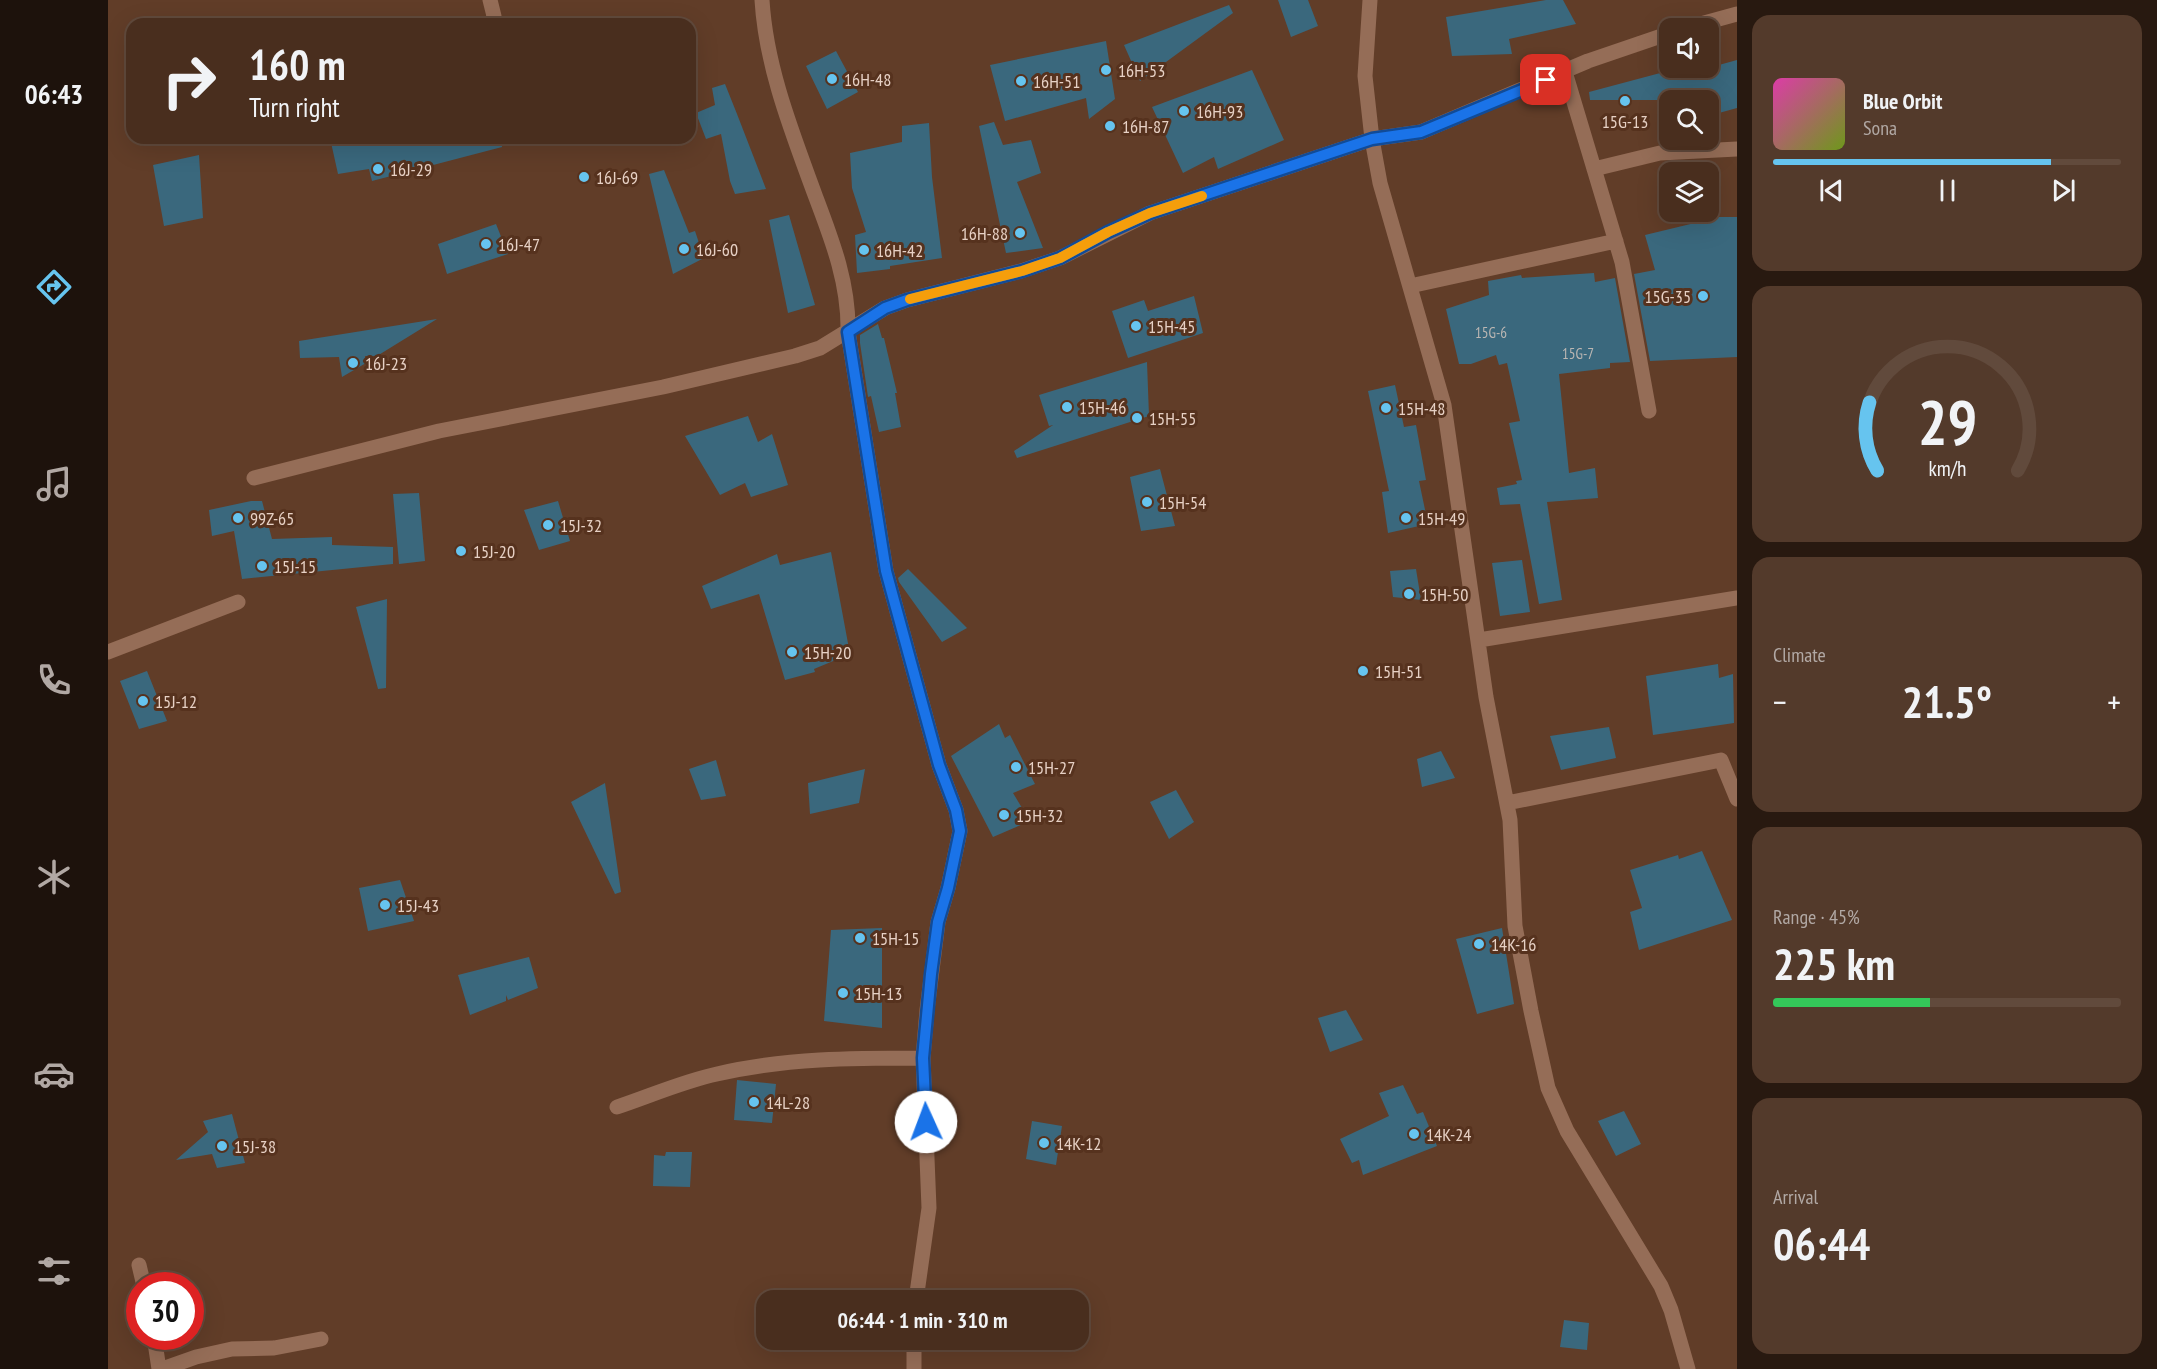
<!DOCTYPE html>
<html lang="en">
<head>
<meta charset="utf-8">
<style>
  :root { --surface:#492e1e; --page:#533a2b; --text:#f1f3f6; --muted:#b1a8a4; --line:#614a3c; --accent:#66c4ef }
  body { margin:0; font-family:"PT Sans Narrow",sans-serif; background:var(--page); color:var(--text); height:100vh; display:flex; flex-direction:column; font-size:22px; white-space:nowrap }
  * { box-sizing:border-box; margin:0 }
  p { font-size:20px; color:var(--muted) }
  .icon { flex:none; width:33px; height:33px; fill:none; stroke:currentColor; stroke-width:2; stroke-linecap:round; stroke-linejoin:round }
  .map { position:relative; flex:1; overflow:hidden }
  .panel { display:flex; flex-direction:column; gap:15px; padding:15px; background:#281910; width:420px }
  .panel>* { flex:none }
  .guide { position:absolute; left:18px; top:18px; width:570px; height:126px; border-radius:18px; box-shadow:0 6px 24px #0002,0 0 0 2px var(--line); background:#492e1e; color:var(--text); overflow:hidden }
  .tools { position:absolute; left:1551px; top:18px; display:grid; gap:12px }
  .tools a { display:grid; place-items:center; width:60px; height:60px; border-radius:12px; background:var(--surface); box-shadow:0 6px 24px #0002,0 0 0 2px var(--line); font-size:30px }
  .speed { position:absolute; left:18px; top:1272px; display:flex; gap:12px; font-size:30px; font-weight:700; text-align:center }
  .speed>* { display:grid; place-content:center; width:78px; height:78px; border-radius:50%; background:var(--surface); box-shadow:0 6px 24px #0002,0 0 0 2px var(--line); line-height:1 }
  .speed .limit { border:9px solid #d22; background:#fff; color:#111 }
  .pin { position:absolute; display:grid; place-items:center; width:51px; height:51px; color:#fff; margin:-26px; border-radius:12px; box-shadow:0 3px 9px #0006 }
  .me { position:absolute; width:66px; margin:-33px; rotate:358deg; stroke-linejoin:round; filter:drop-shadow(0 0 4px #0008) }
  .turn { display:flex; align-items:center; gap:21px; height:126px; padding:0 24px; font-size:27px }
  .turn .icon { width:78px; height:78px; stroke-width:2.5 }
  .turn b { display:block; font-size:42px; line-height:51px }
  .big { font-size:45px; font-weight:600; line-height:1.1 }
  .panel .tile { flex:1; display:flex; flex-direction:column; justify-content:center; gap:9px; min-width:0; padding:0 21px; border-radius:18px; background:var(--page) }
  .panel .dial { align-items:center; gap:0 }
  .dial svg { height:156px; overflow:visible; fill:none; stroke:var(--line); stroke-width:7; stroke-linecap:round; text-anchor:middle }
  .dial text { fill:var(--text); stroke:none }
  .song { display:flex; align-items:center; gap:18px }
  .cover { width:72px; height:72px; border-radius:9px; background:linear-gradient(135deg,hsl(320 70% 55%),hsl(80 70% 35%)) }
  .played { height:6px; border-radius:3px; background:linear-gradient(90deg,var(--accent) 80%,var(--line) 80%) }
  .keys { display:flex; justify-content:space-around; direction:ltr }
  .heat { display:flex; justify-content:space-between; align-items:center; font-size:33px; direction:ltr }
  .charge { height:9px; border-radius:4px; background:linear-gradient(90deg,#34c759 45%,var(--line) 0) }
  .trip { position:absolute; left:648px; top:1290px; width:333px; height:60px; border-radius:18px; background:var(--surface); box-shadow:0 6px 24px #0002,0 0 0 2px var(--line); font-weight:600; line-height:60px; text-align:center }
  main { display:flex; flex:1; min-height:0 }
  .tabs { display:flex; flex-direction:column; width:108px; justify-content:space-around; align-items:center; background:#1d120c; color:var(--muted) }
  .tabs .icon { width:42px; height:42px }
  .tabs .active { color:var(--accent) }
  .tabs b { font-size:27px; color:var(--text) }
  .map>svg:first-child { display:block }
</style>
</head>
<body>
<main>
<nav class="tabs">
<b>06:43</b>
<svg class="icon active" aria-label="directions" viewBox="0 0 24 24"><path d="M12 3l9 9-9 9-9-9zM9 14v-3h6M13 9l2 2-2 2"/></svg>
<svg class="icon" aria-label="music" viewBox="0 0 24 24"><path d="M9 18V5l10-2v13"/><circle cx="6" cy="18" r="3"/><circle cx="16" cy="16" r="3"/></svg>
<svg class="icon" aria-label="phone" viewBox="0 0 24 24"><path d="M5 4h4l2 5-3 2q2 4 5 5l2-3 5 2v4C11 20 4 13 5 4z"/></svg>
<svg class="icon" aria-label="climate" viewBox="0 0 24 24"><path d="M12 3v18M4 7l16 10M4 17L20 7"/></svg>
<svg class="icon" aria-label="car" viewBox="0 0 24 24"><path d="M5 17H2v-5l4-1 3-4h7l3 4 3 1v5h-3M9 17h6M6 11h13"/><circle cx="7" cy="17" r="2"/><circle cx="17" cy="17" r="2"/></svg>
<svg class="icon" aria-label="filters" viewBox="0 0 24 24"><path d="M4 7h16M4 17h16"/><circle cx="9" cy="7" r="2"/><circle cx="15" cy="17" r="2"/></svg>
</nav>
<div class="map">
<svg width="1629" height="1369" viewBox="0 0 1629 1369">
  <rect width="100%" height="100%" fill="#613d28"/>
  <!-- building -->
  <path fill="#3a687d" d="M1170,0h30l10,26 -27,11z
    M1438,0h17l13,24 -67,15 3,15 -60,2 -6,-39z
    M1121,5l4,8 -93,68 -16,-36z
    M998,41l9,58 -26,20 -3,-21 -81,23 -15,-56z
    M728,51l22,41 -31,17 -21,-43z
    M1629,60v48l-29,8v-16h-118l-1,-8 90,-24h29z
    M1144,70l32,70 -66,29 -4,-12 -31,16 -31,-66z
    M617,84l12,30 29,75 -31,5 -5,-13 -9,-47 -15,5 -10,-26 19,-8 -3,-17z
    M886,122l9,23 28,-5 10,33 -24,9 26,66 -37,5 -27,-127z
    M821,123l3,54 10,81 -52,8v3l-33,4 -2,-38 11,-3 -14,-44 -2,-35 52,-11v-16z
    M222,138h171l1,9 -130,34 -3,-12 -31,5z
    M91,155l4,63 -39,8 -11,-61z
    M556,170l25,63 6,-2 9,27 -31,16 -24,-100z
    M681,215l26,90 -27,8 -19,-93z
    M1595,217h34v140l-87,4 -16,-87 21,-4 -10,-35 58,-14z
    M388,224l12,30 -61,20 -9,-30z
    M1486,273l1,9 20,-4 15,84 -20,1v5l-51,6 10,99 26,-5 3,30 -51,4 15,98 -23,4 -19,-100 -20,1 -3,-17 20,-4 -1,-3 6,-1 -13,-57 11,-2 -13,-58 -8,2 -3,-10 -25,9h-12l-13,-55 43,-14 -1,-14 33,-6 1,3z
    M1086,296l9,37 -75,25 -16,-47 32,-11 4,11z
    M329,319l-60,37h-12l1,7 -24,14 -3,-20 -39,1 -1,-17z
    M770,324l4,14h2l13,55h-2l6,34 -22,5 -8,-36 -3,1 -8,-54v-8z
    M1039,362l2,54 -132,42 -3,-7 39,-26 -4,1 -10,-31z
    M1287,385l9,42 12,-2 10,55 -7,1 9,43 -40,9 -6,-41 7,-1 -21,-100z
    M640,416l10,26 14,-8 16,51 -37,12 -6,-14 -25,12 -35,-59z
    M1052,469l15,57 -34,5 -11,-54z
    M311,493l6,68 -26,3 -6,-70z
    M143,501h11l10,38 60,-2v8l61,2v17l-151,15 -8,-48 -22,5 -3,-26z
    M450,501l12,40 -31,9 -15,-40z
    M723,552l19,102 -36,15 1,3 -30,8 -26,-86 -48,15 -9,-23 75,-32 3,11z
    M1414,560l8,52 -30,4 -8,-53z
    M800,569l59,59 -25,14 -43,-60 -1,-4z
    M1308,569l5,31 -28,-3 -3,-26z
    M279,599l-1,89 -8,1 -22,-82z
    M1610,664l1,14 14,-4 1,49 -81,12 -7,-59z
    M39,671l20,50 -28,8 -19,-48z
    M891,724l6,14 5,-3 25,49 -22,9 17,28 -37,16 -42,-81z
    M1501,727l7,31 -55,12 -11,-34z
    M1333,751l14,27 -33,9 -5,-28z
    M608,760l10,36 -25,4 -12,-31z
    M757,769l-6,34 -49,11 -2,-31z
    M497,783l16,109 -6,2 -44,-92z
    M1068,790l18,32 -25,17 -19,-37z
    M1594,851l30,69 -93,30 -9,-38 12,-4 -12,-38 48,-15 1,4z
    M292,880l14,41 -46,10 -9,-43z
    M774,928v100l-58,-7 7,-91z
    M1394,928l12,76 -37,10 -21,-75z
    M421,957l9,31 -30,12 -2,-5v6l-36,14 -12,-40z
    M1238,1010l17,30 -33,12 -12,-34z
    M629,1080l39,4 -4,39 -38,-3z
    M1295,1085l14,29 6,-2 14,34 -74,29 -4,-15 -7,3 -12,-24 49,-23 -10,-23z
    M1516,1111l17,33 -25,12 -18,-35z
    M124,1114l13,49 -28,5 -5,-14 -36,6 32,-28 -5,-11z
    M924,1121l30,5 -6,39 -30,-6z
    M558,1152h26l-2,35 -37,-1 1,-31 11,1z
    M1456,1320l25,3 -2,27 -27,-3z"/>
  <g fill="none" stroke-linecap="round" stroke-linejoin="round">
    <!-- minor -->
    <path stroke="#956d57" stroke-width="15" d="M382,0l4,16 -3,8
      M654,0c4,67 30,132 53,195 17,45 34,88 33,137l38,239 53,194 17,45 4,21 -12,57 -10,34 -11,88 -4,48 6,150 -13,92
      M1262,0l-5,76 7,63 8,44 64,222 42,292 24,123 5,106 16,85 17,77 19,43 94,155 10,24 17,59
      M1578,28l51,-14
      M1457,72l57,190 27,149
      M1486,169l66,-16 77,-4
      M1302,286l206,-45
      M146,478l185,-47 224,-44 132,-31 25,-8 65,-40 22,-8 114,-29 39,-13 90,-45 222,-74 49,-7 167,-71 82,-28
      M1371,640l258,-42
      M0,652l130,-50
      M1399,803l214,-43 16,39
      M509,1107c33,-11 67,-26 100,-33 68,-16 137,-16 206,-16
      M31,1265l5,21
      M46,1336l5,33
      M54,1369l34,-12 36,-8 42,-1 47,-9
      M806,1369v-29"/>
  </g>
  <g fill="none" stroke-linecap="round" stroke-linejoin="round">
    <defs>
      <path id="route" d="M818,1122l-3,-64 8,-84 7,-52 10,-34 12,-57 -4,-21 -17,-45 -53,-194 -38,-239 37,-24 22,-8 115,-29 38,-13 48,-26 42,-19 222,-74 49,-7 125,-52"/>
    </defs>
    <!-- route casing -->
    <use href="#route" stroke="#114b97" stroke-width="15"/>
    <!-- route -->
    <use href="#route" stroke="#1a73e8" stroke-width="10"/>
    <!-- slow -->
    <path stroke="#f59e0b" stroke-width="10" d="M802,299l112,-28 38,-13 48,-26 42,-19 52,-17"/>
  </g>
  <!-- markers -->
  <g fill="#66c4ef" stroke="#56321e" stroke-width="2">
    <circle cx="998" cy="70" r="6"/>
    <circle cx="724" cy="79" r="6"/>
    <circle cx="913" cy="81" r="6"/>
    <circle cx="1517" cy="101" r="6"/>
    <circle cx="1076" cy="111" r="6"/>
    <circle cx="1002" cy="126" r="6"/>
    <circle cx="270" cy="169" r="6"/>
    <circle cx="476" cy="177" r="6"/>
    <circle cx="912" cy="233" r="6"/>
    <circle cx="378" cy="244" r="6"/>
    <circle cx="576" cy="249" r="6"/>
    <circle cx="756" cy="250" r="6"/>
    <circle cx="1595" cy="296" r="6"/>
    <circle cx="1028" cy="326" r="6"/>
    <circle cx="245" cy="363" r="6"/>
    <circle cx="959" cy="407" r="6"/>
    <circle cx="1278" cy="408" r="6"/>
    <circle cx="1029" cy="418" r="6"/>
    <circle cx="1039" cy="502" r="6"/>
    <circle cx="130" cy="518" r="6"/>
    <circle cx="1298" cy="518" r="6"/>
    <circle cx="440" cy="525" r="6"/>
    <circle cx="353" cy="551" r="6"/>
    <circle cx="154" cy="566" r="6"/>
    <circle cx="1301" cy="594" r="6"/>
    <circle cx="684" cy="652" r="6"/>
    <circle cx="1255" cy="671" r="6"/>
    <circle cx="35" cy="701" r="6"/>
    <circle cx="908" cy="767" r="6"/>
    <circle cx="896" cy="815" r="6"/>
    <circle cx="277" cy="905" r="6"/>
    <circle cx="752" cy="938" r="6"/>
    <circle cx="1371" cy="944" r="6"/>
    <circle cx="735" cy="993" r="6"/>
    <circle cx="646" cy="1102" r="6"/>
    <circle cx="1306" cy="1134" r="6"/>
    <circle cx="936" cy="1143" r="6"/>
    <circle cx="114" cy="1146" r="6"/>
  </g>
  <g text-anchor="middle" dominant-baseline="central" stroke-width="6" stroke-linejoin="round" paint-order="stroke">
    <!-- number labels -->
    <g font-size="15" fill="#bcb7b3">
      <text x="1383" y="332">15G-6</text>
      <text x="1470" y="353">15G-7</text>
    </g>
    <!-- poi labels -->
    <g font-size="18" fill="#e7d1c5" stroke="#56321e" text-anchor="start">
      <text x="1010" y="70">16H-53</text>
      <text x="736" y="79">16H-48</text>
      <text x="925" y="81">16H-51</text>
      <text x="1088" y="111">16H-93</text>
      <text x="1517" y="121" text-anchor="middle">15G-13</text>
      <text x="1014" y="126">16H-87</text>
      <text x="282" y="169">16J-29</text>
      <text x="488" y="177">16J-69</text>
      <text x="900" y="233" text-anchor="end">16H-88</text>
      <text x="390" y="244">16J-47</text>
      <text x="588" y="249">16J-60</text>
      <text x="768" y="250">16H-42</text>
      <text x="1583" y="296" text-anchor="end">15G-35</text>
      <text x="1040" y="326">15H-45</text>
      <text x="257" y="363">16J-23</text>
      <text x="971" y="407">15H-46</text>
      <text x="1290" y="408">15H-48</text>
      <text x="1041" y="418">15H-55</text>
      <text x="1051" y="502">15H-54</text>
      <text x="142" y="518">99Z-65</text>
      <text x="1310" y="518">15H-49</text>
      <text x="452" y="525">15J-32</text>
      <text x="365" y="551">15J-20</text>
      <text x="166" y="566">15J-15</text>
      <text x="1313" y="594">15H-50</text>
      <text x="696" y="652">15H-20</text>
      <text x="1267" y="671">15H-51</text>
      <text x="47" y="701">15J-12</text>
      <text x="920" y="767">15H-27</text>
      <text x="908" y="815">15H-32</text>
      <text x="289" y="905">15J-43</text>
      <text x="764" y="938">15H-15</text>
      <text x="1383" y="944">14K-16</text>
      <text x="747" y="993">15H-13</text>
      <text x="658" y="1102">14L-28</text>
      <text x="1318" y="1134">14K-24</text>
      <text x="948" y="1143">14K-12</text>
      <text x="126" y="1146">15J-38</text>
    </g>
  </g>
</svg>
<div class="tools">
<a><svg class="icon" aria-label="sound" viewBox="0 0 24 24"><path d="M4 9h4l5-4v14l-5-4H4zM17 9q2 3 0 6"/></svg></a>
<a><svg class="icon" aria-label="search" viewBox="0 0 24 24"><circle cx="10" cy="10" r="6"/><path d="M15 15l6 6"/></svg></a>
<a><svg class="icon" aria-label="layers" viewBox="0 0 24 24"><path d="M12 4l9 5-9 5-9-5zM3 14l9 5 9-5"/></svg></a>
</div>
<div class="speed"><div class="limit">30</div></div>
<div class="pin" style="left:1438px;top:80px;background:#d93025"><svg class="icon" aria-label="arrive" viewBox="0 0 24 24"><path d="M6 21V4h12l-3 4 3 4H6"/></svg></div>
<svg class="me" style="left:818px;top:1122px" viewBox="-20 -20 40 40"><circle r="19" fill="#fff"/><path d="M0-13L10 11 0 6-10 11z" fill="#1a73e8"/></svg>
<div class="trip">06:44 · 1 min · 310 m</div>
<div class="guide">
<div class="turn"><svg class="icon" aria-label="right" viewBox="0 0 24 24"><path d="M7 20v-9h11M14 6l5 5-5 5"/></svg><div><b>160 m</b>Turn right</div></div>
</div>
</div>
<section class="panel">
<div class="tile">
<div class="song"><i class="cover"></i><div><b>Blue Orbit</b><p>Sona</p></div></div>
<div class="played"></div>
<div class="keys"><svg class="icon" aria-label="previous" viewBox="0 0 24 24"><path d="M18 5L8 12l10 7zM5 5v14"/></svg><svg class="icon" aria-label="pause" viewBox="0 0 24 24"><path d="M8 5v14M16 5v14"/></svg><svg class="icon" aria-label="next" viewBox="0 0 24 24"><path d="M6 5l10 7-10 7zM19 5v14"/></svg></div>
</div>
<div class="tile dial"><svg viewBox="0 0 100 80">
<path d="M14 69A42 42 0 1 1 86 69"/>
<path d="M14 69A42 42 0 0 1 10 34" stroke="#66c4ef"/>
<text x="50" y="56" font-size="32" font-weight="700">29</text>
<text x="50" y="72" font-size="11">km/h</text>
</svg></div>
<div class="tile"><p>Climate</p>
<div class="heat"><a>−</a><b class="big">21.5°</b><a>+</a></div>
</div>
<div class="tile"><p>Range · 45%</p><b class="big">225 km</b><div class="charge"></div></div>
<div class="tile"><p>Arrival</p><b class="big">06:44</b></div>
</section>
</main>
</body>
</html>
